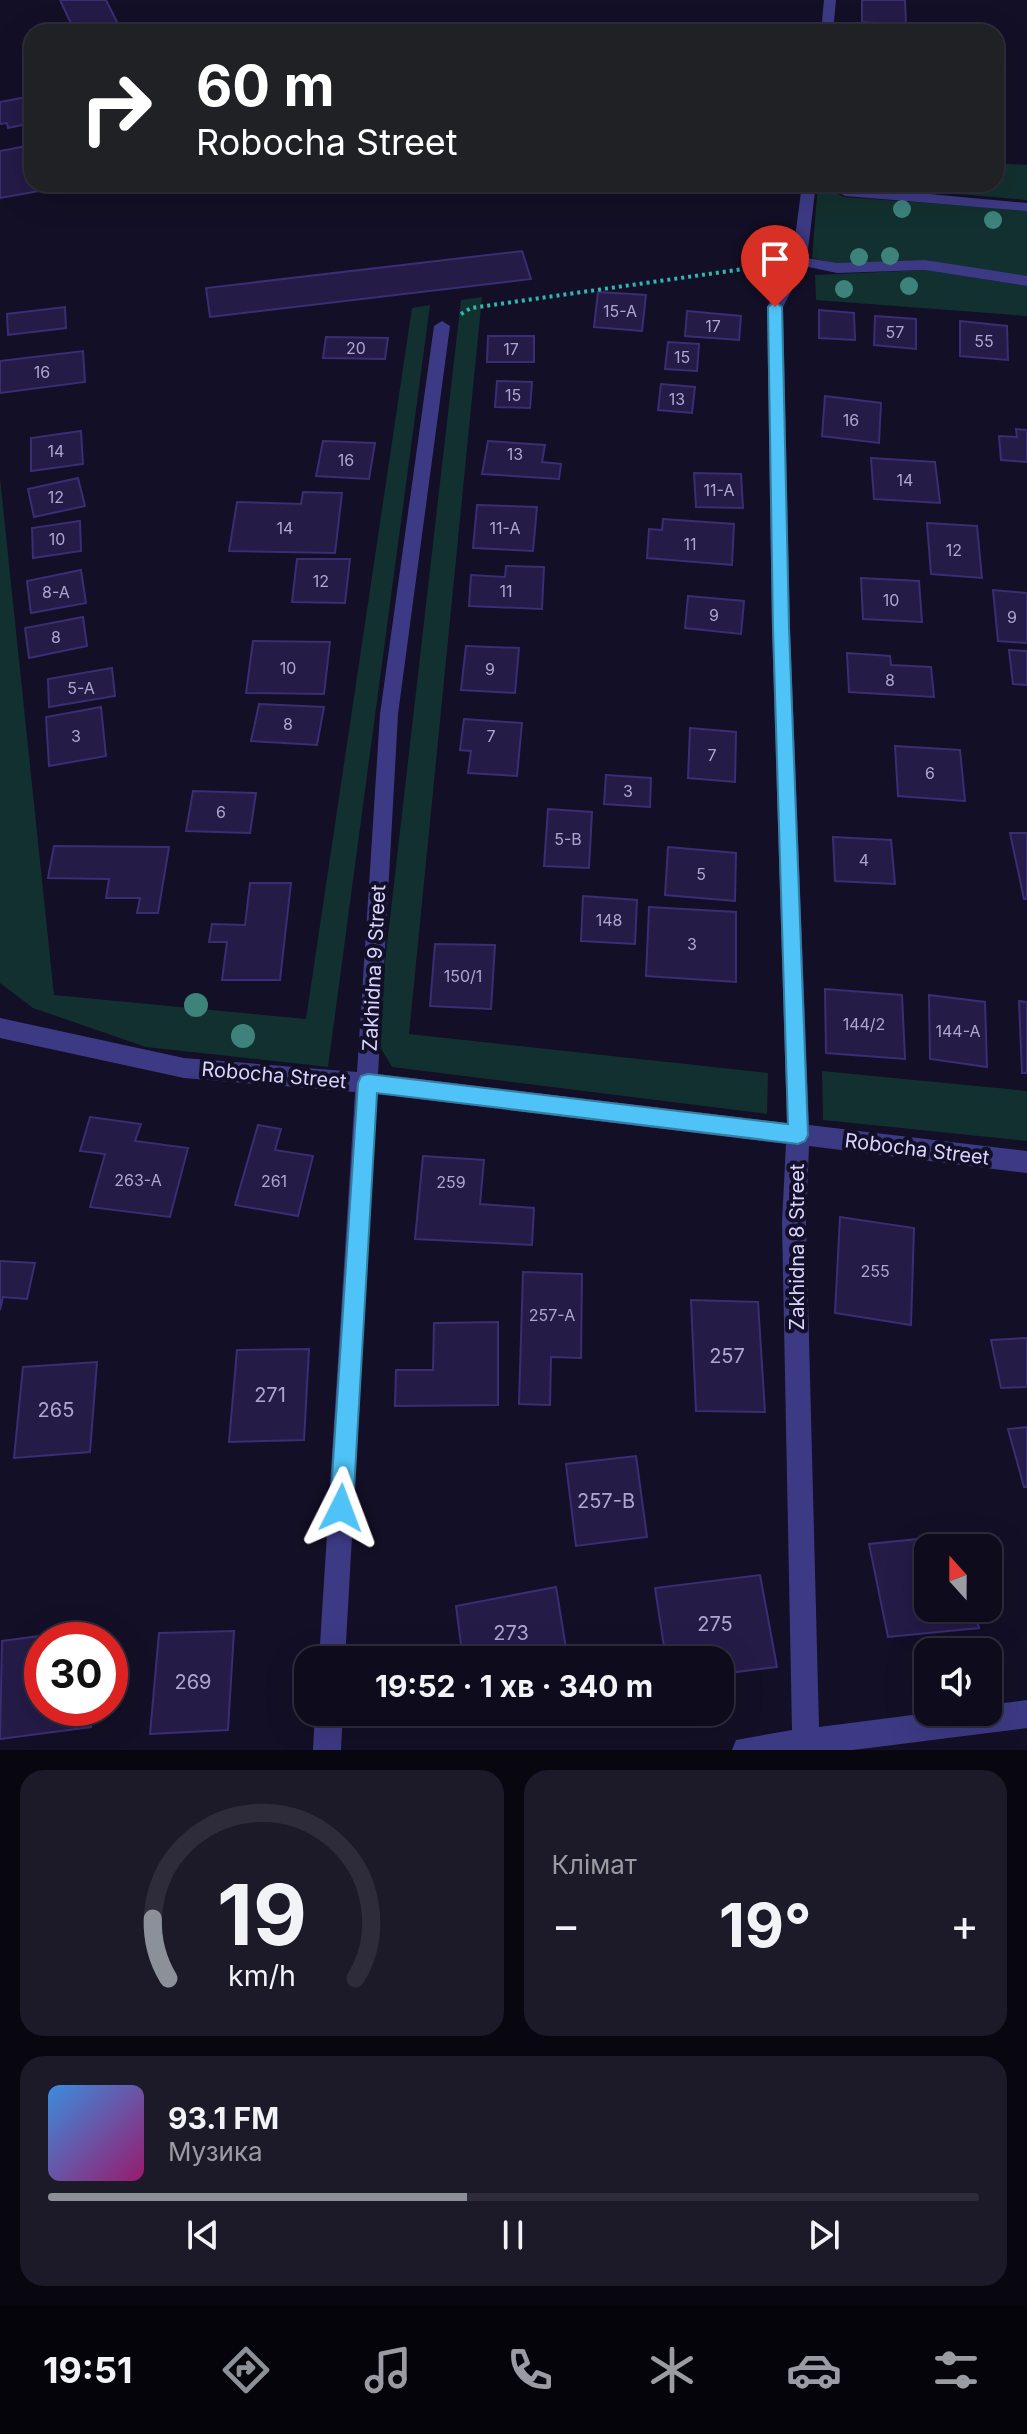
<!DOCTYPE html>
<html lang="uk">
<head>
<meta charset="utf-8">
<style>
  :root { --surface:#0e0b1c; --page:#1c1929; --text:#f1f3f6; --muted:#9b9ba3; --line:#2e2b3b; --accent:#8c9099 }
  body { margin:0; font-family:Inter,sans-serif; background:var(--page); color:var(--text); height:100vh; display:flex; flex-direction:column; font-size:30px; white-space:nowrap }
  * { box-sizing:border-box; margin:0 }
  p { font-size:26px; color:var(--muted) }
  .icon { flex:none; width:44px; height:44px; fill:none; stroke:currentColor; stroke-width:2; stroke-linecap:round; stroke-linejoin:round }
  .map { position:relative; height:1750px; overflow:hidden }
  .drawer { display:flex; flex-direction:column; gap:20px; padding:20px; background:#08060f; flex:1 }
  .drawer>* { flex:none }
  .guide { position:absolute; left:24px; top:24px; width:980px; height:168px; border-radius:24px; box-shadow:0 8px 32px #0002,0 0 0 2px var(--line); background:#202124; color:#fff; overflow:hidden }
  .needle { width:52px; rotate:339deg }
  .tools { position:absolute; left:914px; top:1534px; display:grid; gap:16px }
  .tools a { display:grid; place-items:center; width:88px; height:88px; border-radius:16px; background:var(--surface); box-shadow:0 8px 32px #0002,0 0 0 2px var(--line); font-size:40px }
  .speed { position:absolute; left:24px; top:1622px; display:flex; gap:16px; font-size:40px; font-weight:700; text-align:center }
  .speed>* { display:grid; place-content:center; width:104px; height:104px; border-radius:50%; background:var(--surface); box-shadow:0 8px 32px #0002,0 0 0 2px var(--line); line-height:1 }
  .speed .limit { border:12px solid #d22; background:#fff; color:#111 }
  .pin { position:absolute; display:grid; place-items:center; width:68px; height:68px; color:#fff; margin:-82px -34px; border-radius:50% 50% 50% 0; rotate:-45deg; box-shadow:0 0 8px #0007 }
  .pin .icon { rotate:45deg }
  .me { position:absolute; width:88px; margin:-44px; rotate:3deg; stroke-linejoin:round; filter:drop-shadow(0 0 6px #0008) }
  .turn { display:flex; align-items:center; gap:28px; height:168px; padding:0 40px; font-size:36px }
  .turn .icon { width:104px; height:104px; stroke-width:2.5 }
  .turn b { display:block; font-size:56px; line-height:68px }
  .big { font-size:60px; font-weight:700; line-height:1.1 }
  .drawer .card { flex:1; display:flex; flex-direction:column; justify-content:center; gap:12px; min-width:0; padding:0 28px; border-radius:24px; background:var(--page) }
  .drawer .dial { align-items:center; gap:0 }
  .dial svg { height:208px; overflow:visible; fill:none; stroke:var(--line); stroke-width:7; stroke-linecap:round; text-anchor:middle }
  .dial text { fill:var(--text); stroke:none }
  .song { display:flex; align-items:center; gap:24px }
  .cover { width:96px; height:96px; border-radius:12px; background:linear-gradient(135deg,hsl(210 70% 55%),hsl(320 70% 35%)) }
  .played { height:8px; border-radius:4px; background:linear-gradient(90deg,var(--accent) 45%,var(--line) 45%) }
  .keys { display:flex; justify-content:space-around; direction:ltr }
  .heat { display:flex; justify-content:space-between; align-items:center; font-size:44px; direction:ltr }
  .drawer .tiles { flex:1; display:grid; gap:20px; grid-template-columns:1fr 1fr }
  .card:last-child { grid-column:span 2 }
  .trip { position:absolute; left:294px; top:1646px; width:440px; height:80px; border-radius:24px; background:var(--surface); box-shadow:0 8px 32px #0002,0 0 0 2px var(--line); font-weight:700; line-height:80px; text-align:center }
  .tabs { display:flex; height:128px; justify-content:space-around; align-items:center; background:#06040b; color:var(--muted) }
  .tabs .icon { width:56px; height:56px }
  .tabs .selected { color:var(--accent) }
  .tabs b { font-size:36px; color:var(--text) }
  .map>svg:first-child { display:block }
</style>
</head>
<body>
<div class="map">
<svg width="1027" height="1750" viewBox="0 0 1027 1750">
  <rect width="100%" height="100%" fill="#130f26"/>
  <!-- green -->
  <path fill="#12302f" d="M996,163l31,2v35l-186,-16h155z
    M818,184l26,13 183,13v67l-103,-17 -85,4 -27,-6z
    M926,270l101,16v30l-211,-16 -1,-25z
    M482,297l-73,737 359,39 -1,41 -375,-47 -16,-27 85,-740z
    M430,305l-102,762 -182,-20 -113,-39 -33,-25v-505l54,517 252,24 106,-711z
    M822,1071l205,20v50l-204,-21z"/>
  <!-- building -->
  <path fill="#241b47" stroke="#3b2d73" stroke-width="2" d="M60,0h46l16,32h-47z
    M862,0h43l1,25 -44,-3z
    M32,96v27l-24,5 -1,-5 -7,1v-22z
    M32,145v39h46l-78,14v-47z
    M522,251l9,28 -321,38 -4,-29z
    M598,292l48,3 -4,36 -48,-4z
    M65,307l1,21 -58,7 -1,-21z
    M819,310l35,3 1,27 -36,-2z
    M687,311l54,5 -2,24 -54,-4z
    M875,316l41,3v30l-42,-4z
    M960,321l47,5 1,34 -48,-4z
    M488,336h46v26h-47z
    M326,337l62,1 -3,21 -62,-1z
    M668,342l31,2 -2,27 -32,-2z
    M83,351l2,31 -85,11v-32z
    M497,381l35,1 -2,26 -35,-1z
    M661,384l34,3 -3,26 -34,-3z
    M825,396l56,7 -2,40 -57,-7z
    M1016,429l11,1v32l-26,-2 -2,-24 18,1z
    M81,431l2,33 -52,7v-33z
    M323,441l52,2 -6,36 -53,-3z
    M488,441l57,4 -3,17 19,2 -2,15 -77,-5z
    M871,458l64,4 5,41 -66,-4z
    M694,473l47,1 2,34 -47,-1z
    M78,478l7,28 -51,11 -6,-28z
    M303,492l39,1 -7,60 -106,-2 8,-49 64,2z
    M477,505l60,2 -4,44 -60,-3z
    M663,519l71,5 -2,41 -85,-7 2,-29 13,1z
    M80,521l1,30 -48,7 -1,-30z
    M927,523l50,3 5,52 -51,-4z
    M297,559h53l-5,44 -53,-1z
    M506,566l38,1 -2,42 -73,-3 2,-31 34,2z
    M81,570l5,33 -55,10 -4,-32z
    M861,578l58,3 3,41 -59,-3z
    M993,590l34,3v50l-29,-2z
    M688,596l56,5 -3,33 -56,-6z
    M83,617l4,29 -58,12 -4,-30z
    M253,641l77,1 -6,52 -78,-1z
    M466,646l53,2 -4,45 -54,-3z
    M1009,650l18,1v34l-14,-1z
    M847,653l43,3 1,9 40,2 3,30 -85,-5z
    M112,668l3,28 -66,11 -1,-28z
    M259,704l65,3 -7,38 -66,-4z
    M101,707l5,49 -57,10 -3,-49z
    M464,719l58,4 -5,53 -49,-3 3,-22 -11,-1z
    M690,728l46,4 -1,50 -47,-4z
    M895,746l65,4 5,51 -67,-5z
    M606,775l45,3 -1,29 -46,-3z
    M193,791l63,2 -6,40 -64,-2z
    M548,809l44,3 -3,56 -45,-2z
    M1010,833h17v66h-3z
    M833,837l58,3 4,44 -60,-3z
    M54,846l115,1 -11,66h-21l3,-15h-34l3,-19 -61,-1z
    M668,847l68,6 -1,48 -70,-6z
    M250,883h41l-11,97h-58l5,-38h-18l3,-18 33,1z
    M583,896l54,4 -2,44 -54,-3z
    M649,907l87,5v70l-90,-6z
    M435,944l60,1 -4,64 -61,-3z
    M825,989l77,6 3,64 -79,-6z
    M929,995l56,7 2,65 -57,-8z
    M1019,1001l8,1v71h-5z
    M90,1117l51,7 -6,17 53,7 -18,69 -80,-10 15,-53 -25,-3z
    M258,1125l23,4 -6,21 38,6 -15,60 -63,-11z
    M423,1156l61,4 -4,44 54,4 -2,37 -117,-6z
    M840,1217l74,11 -3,97 -76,-12z
    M0,1261l35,2 -8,36 -24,-2 -3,13z
    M523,1272l59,2 -1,84 -30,-1 -1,48 -31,-1z
    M691,1300l67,2 7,110 -69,-1z
    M498,1322v83l-103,1 1,-36h37l1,-47z
    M1027,1338v49l-26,1 -10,-48z
    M309,1349l-5,91 -75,2 8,-92z
    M97,1362l-7,90 -76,6 9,-91z
    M1027,1427v60h-3l-16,-58z
    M636,1456l11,81 -71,9 -10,-82z
    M957,1535l3,13h-32v60h46l5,20 -91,9 -19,-93z
    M760,1575l17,92 -57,7v-14h-54l-11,-72z
    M556,1587l12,73h-105l-7,-54z
    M94,1629l-1,11h-51v68h49v19l-91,12 2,-98z
    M234,1631l-6,99 -78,4 9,-101z"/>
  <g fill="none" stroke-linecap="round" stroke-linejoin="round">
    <!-- path -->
    <path stroke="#2fb8b0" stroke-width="4" stroke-dasharray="3 4" stroke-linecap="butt" d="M461,314l10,-6 300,-43"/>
    <!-- minor -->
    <path fill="#3d3a85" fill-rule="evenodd" d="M824,0h12l-3,32h-12z
      M802,184h14l-9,74 30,5 88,-3 102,16v10l-102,-16 -88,3 -33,-7 -21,41 7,321 19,497 218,26v22l-218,-27 -3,76 13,505 117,-15h52v-7l39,-5v28l-174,22h-121l4,-10 56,-10 -10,-508 4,-78 -409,-50 -32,566h-26l36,-568 -171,-14 -184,-40v-20l184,40 173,14 23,-358 54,-388 8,-5 8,5 -52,388 -20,360 409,49 -15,-495 -5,-321 25,-46z
      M822,184l205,19v8l-182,-15z
      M315,1712h28l-2,38h-28z"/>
  </g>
  <!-- trees -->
  <g fill="#3d827b">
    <circle cx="902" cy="209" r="9"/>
    <circle cx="993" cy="220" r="9"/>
    <circle cx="890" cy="256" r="9"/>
    <circle cx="859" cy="257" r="9"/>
    <circle cx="909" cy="286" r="9"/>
    <circle cx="844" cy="289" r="9"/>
    <circle cx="196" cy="1005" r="12"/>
    <circle cx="243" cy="1036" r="12"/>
  </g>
  <!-- route -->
  <path fill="#4fc3f7" stroke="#337fa1" stroke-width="2" d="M775,302l7,5 7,321 19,507 -3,6 -7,3 -421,-51 -24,415 -3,8 -9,4 -8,-4 -3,-8 28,-425 3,-7 7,-2 420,50 -15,-496 -5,-321z"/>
  <g text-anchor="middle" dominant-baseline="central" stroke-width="8" stroke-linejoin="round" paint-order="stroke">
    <!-- number labels -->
    <g font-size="16" fill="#aca6d1">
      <text x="620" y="311">15-А</text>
      <text x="713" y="326">17</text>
      <text x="895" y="332">57</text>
      <text x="984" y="341">55</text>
      <text x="356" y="348">20</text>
      <text x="511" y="349">17</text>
      <text x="682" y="357">15</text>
      <text x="42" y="372">16</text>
      <text x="513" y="395">15</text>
      <text x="677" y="399">13</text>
      <text x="851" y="420">16</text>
      <text x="56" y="451">14</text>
      <text x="515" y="454">13</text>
      <text x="346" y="460">16</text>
      <text x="905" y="480">14</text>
      <text x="719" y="490">11-А</text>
      <text x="56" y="497">12</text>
      <text x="285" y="528">14</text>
      <text x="505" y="528">11-А</text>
      <text x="57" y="539">10</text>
      <text x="690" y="544">11</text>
      <text x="954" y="550">12</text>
      <text x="321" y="581">12</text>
      <text x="506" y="591">11</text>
      <text x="56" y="592">8-А</text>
      <text x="891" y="600">10</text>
      <text x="714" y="615">9</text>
      <text x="1012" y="617">9</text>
      <text x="56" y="637">8</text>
      <text x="288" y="668">10</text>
      <text x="490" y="669">9</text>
      <text x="890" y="680">8</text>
      <text x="81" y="688">5-А</text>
      <text x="288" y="724">8</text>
      <text x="76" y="736">3</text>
      <text x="491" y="736">7</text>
      <text x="712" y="755">7</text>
      <text x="930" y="773">6</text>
      <text x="628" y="791">3</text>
      <text x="221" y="812">6</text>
      <text x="568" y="839">5-В</text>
      <text x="864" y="860">4</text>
      <text x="701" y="874">5</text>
      <text x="609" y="920">148</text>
      <text x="692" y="944">3</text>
      <text x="463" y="976">150/1</text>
      <text x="864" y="1024">144/2</text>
      <text x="958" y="1031">144-А</text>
      <text x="138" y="1180">263-А</text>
      <text x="274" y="1181">261</text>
      <text x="451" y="1182">259</text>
      <text x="875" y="1271">255</text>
      <text x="552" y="1315">257-А</text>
    </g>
    <!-- street labels -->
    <g font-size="20" fill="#d9d4ff" stroke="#130f26">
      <text transform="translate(374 968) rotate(-87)">Zakhidna 9 Street</text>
      <text transform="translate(274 1075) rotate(5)">Robocha Street</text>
      <text transform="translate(917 1149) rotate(7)">Robocha Street</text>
      <text transform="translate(797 1247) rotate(-90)">Zakhidna 8 Street</text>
    </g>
    <!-- near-number labels -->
    <g font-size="20" fill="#aca6d1">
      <text x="727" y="1356">257</text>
      <text x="270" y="1395">271</text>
      <text x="56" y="1410">265</text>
      <text x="606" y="1501">257-В</text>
      <text x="715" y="1624">275</text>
      <text x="511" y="1633">273</text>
      <text x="193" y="1682">269</text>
    </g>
  </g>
</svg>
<div class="tools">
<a><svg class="needle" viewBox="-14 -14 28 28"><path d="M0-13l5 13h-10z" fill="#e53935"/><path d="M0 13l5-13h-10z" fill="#9b9ba3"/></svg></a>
<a><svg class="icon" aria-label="sound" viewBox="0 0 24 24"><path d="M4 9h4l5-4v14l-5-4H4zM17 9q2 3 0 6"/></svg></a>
</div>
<div class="speed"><div class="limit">30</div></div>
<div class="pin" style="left:775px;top:307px;background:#d93025"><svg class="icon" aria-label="arrive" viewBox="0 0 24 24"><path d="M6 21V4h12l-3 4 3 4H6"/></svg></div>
<svg class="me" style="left:341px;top:1508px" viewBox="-20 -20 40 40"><path d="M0-17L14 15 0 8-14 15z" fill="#4fc3f7" stroke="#fff" stroke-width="4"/></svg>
<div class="trip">19:52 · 1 хв · 340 m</div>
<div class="guide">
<div class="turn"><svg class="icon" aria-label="right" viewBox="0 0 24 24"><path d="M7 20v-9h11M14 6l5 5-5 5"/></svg><div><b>60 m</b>Robocha Street</div></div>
</div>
</div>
<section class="drawer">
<div class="tiles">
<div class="card dial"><svg viewBox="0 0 100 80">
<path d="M14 69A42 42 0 1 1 86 69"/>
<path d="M14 69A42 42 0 0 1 8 46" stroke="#8c9099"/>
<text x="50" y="56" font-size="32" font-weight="700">19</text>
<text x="50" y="72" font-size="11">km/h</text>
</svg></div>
<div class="card"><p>Клімат</p>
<div class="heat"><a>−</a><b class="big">19°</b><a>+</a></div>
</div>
<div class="card">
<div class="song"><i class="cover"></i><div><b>93.1 FM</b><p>Музика</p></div></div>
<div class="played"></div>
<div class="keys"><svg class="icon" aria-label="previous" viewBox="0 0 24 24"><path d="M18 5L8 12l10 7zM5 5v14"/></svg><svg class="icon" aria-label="pause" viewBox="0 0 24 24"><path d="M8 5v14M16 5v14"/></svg><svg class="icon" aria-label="next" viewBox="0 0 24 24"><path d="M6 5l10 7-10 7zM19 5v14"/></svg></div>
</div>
</div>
</section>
<nav class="tabs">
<b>19:51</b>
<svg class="icon selected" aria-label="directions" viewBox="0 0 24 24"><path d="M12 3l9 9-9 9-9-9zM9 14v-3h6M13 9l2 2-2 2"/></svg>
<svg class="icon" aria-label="music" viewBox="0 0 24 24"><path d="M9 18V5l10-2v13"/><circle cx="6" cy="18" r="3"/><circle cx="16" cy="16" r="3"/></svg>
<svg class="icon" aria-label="phone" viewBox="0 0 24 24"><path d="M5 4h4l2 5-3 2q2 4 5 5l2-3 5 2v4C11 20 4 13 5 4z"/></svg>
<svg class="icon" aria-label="climate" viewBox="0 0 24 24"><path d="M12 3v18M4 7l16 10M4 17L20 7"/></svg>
<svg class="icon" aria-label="car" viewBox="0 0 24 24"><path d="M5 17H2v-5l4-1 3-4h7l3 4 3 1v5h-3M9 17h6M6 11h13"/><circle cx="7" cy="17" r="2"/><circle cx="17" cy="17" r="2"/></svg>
<svg class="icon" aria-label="filters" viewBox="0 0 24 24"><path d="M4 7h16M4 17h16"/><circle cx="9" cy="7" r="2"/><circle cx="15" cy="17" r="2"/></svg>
</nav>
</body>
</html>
